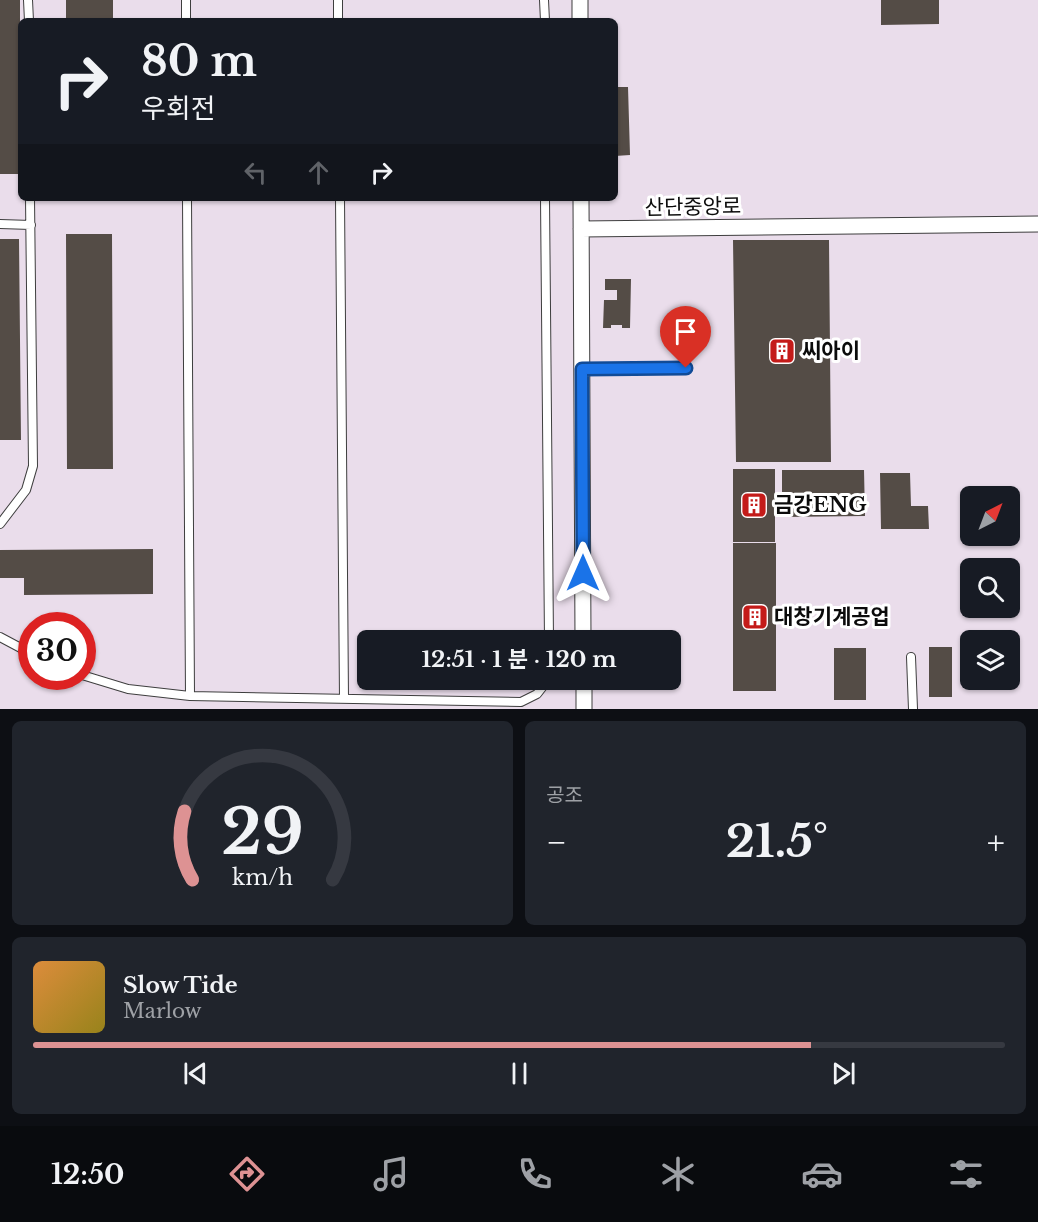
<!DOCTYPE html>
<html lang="ko">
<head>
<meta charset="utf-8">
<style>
  :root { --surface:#171b24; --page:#20242c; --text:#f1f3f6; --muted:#9ea1a6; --line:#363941; --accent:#dd9293 }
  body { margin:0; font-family:"Libre Baskerville","Noto Sans KR",serif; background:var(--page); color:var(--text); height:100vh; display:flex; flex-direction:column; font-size:22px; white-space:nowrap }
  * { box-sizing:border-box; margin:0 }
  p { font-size:20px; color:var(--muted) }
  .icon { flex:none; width:33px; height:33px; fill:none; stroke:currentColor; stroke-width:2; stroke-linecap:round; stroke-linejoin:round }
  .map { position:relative; height:709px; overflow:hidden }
  .panel { display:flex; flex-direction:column; gap:12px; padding:12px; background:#0d0f14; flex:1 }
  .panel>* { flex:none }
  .banner { position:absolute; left:18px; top:18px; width:600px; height:183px; border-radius:9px; box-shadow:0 2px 4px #0004; background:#171b24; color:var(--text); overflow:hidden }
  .needle { width:39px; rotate:42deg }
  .fabs { position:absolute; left:960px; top:486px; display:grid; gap:12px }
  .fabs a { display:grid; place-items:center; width:60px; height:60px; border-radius:9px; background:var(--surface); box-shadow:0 2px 4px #0004; font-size:30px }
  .speed { position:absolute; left:18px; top:612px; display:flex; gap:12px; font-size:30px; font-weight:700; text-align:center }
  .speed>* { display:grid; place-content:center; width:78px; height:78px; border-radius:50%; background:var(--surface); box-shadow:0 2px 4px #0004; line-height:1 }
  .speed .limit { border:9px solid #d22; background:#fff; color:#111 }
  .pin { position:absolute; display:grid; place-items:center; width:51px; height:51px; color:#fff; margin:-62px -26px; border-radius:50% 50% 50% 0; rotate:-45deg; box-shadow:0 0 6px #0007 }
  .pin .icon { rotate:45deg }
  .me { position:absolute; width:66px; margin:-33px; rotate:0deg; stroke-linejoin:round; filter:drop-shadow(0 0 4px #0008) }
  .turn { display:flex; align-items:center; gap:21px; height:126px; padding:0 24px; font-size:27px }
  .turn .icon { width:78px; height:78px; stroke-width:2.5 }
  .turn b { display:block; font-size:42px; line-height:51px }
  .lanes { display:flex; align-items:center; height:57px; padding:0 24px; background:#0003; justify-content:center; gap:30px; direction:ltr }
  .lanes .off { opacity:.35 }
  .big { font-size:45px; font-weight:700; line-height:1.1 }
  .panel .tile { flex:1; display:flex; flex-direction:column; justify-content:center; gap:9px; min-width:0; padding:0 21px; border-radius:9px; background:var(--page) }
  .panel .dial { align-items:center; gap:0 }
  .dial svg { height:156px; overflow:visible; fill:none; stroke:var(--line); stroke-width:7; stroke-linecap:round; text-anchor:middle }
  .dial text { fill:var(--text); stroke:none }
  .song { display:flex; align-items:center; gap:18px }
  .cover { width:72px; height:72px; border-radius:9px; background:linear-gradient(135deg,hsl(30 70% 55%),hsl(50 70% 35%)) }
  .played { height:6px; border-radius:3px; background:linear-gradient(90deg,var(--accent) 80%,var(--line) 80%) }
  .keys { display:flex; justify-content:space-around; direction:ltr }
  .heat { display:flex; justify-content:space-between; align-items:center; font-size:33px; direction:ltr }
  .panel .tiles { flex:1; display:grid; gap:12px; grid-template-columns:1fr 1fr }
  .tile:last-child { grid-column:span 2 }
  .trip { position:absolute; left:357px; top:630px; width:324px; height:60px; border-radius:9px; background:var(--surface); box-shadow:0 2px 4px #0004; font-weight:700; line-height:60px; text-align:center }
  .menu { display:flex; height:96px; justify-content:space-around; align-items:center; background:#090b0e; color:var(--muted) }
  .menu .icon { width:42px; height:42px }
  .menu .active { color:var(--accent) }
  .menu b { font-size:27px; color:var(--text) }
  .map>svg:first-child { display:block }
</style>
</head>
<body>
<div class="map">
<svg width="1038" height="709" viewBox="0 0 1038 709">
  <rect width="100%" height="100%" fill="#fffce8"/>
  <!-- industrial -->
  <path fill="#eaddeb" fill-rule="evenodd" d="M0,0h1038v709h-1038zM21,21h594v177h-594zM970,496h40v40h-40zM970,568h40v40h-40zM32,626h50v50h-50zM368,640h302v40h-302zM970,640h40v40h-40z"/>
  <!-- building -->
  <path fill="#544c46" d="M0,0h20v174h-20z
    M66,0h47v21h-47z
    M881,0h58v24l-58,1z
    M615,87h13l2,68 -15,1z
    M66,234h46l1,235h-46z
    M0,239h19l2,201h-21z
    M733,240h96l2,222h-95z
    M605,279h26l-1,49h-8v-3h-11v3h-8l1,-28h13v-10h-12z
    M733,469h42v73h-42z
    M782,470h82l1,46 -83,1z
    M880,473h30l1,33h17l1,23h-48z
    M733,543h43v148h-43z
    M153,549v45l-129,1v-17h-24v-28z
    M361,635h76v5h-69v36h-7z
    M929,647h23v50h-23z
    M834,648h32v52h-32z"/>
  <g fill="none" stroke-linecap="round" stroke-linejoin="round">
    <defs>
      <path id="lane" d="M28,0l1,21
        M186,0v21
        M338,0v21
        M544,0l1,21
        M187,198l3,498
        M340,198l4,501
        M545,198l4,442
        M0,224l31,1
        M582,369l104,-1
        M0,524l26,-34 7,-24 -3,-268
        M0,637l32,17
        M911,657l2,52
        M82,675l46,14 62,7 331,6 16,-8 11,-14"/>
      <path id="street" d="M580,0v21
        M581,198l2,442
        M581,229l457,-5
        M584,680v29"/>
    </defs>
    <!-- lane casing -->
    <use href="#lane" stroke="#3e3e3e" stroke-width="10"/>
    <!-- street casing -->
    <use href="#street" stroke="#3e3e3e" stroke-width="17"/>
    <!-- lane -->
    <use href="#lane" stroke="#fff" stroke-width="8"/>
    <!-- street -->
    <use href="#street" stroke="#fff" stroke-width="15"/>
  </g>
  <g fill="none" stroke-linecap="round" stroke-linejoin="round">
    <defs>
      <path id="route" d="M583,573l-1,-204 104,-1"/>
    </defs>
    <!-- route casing -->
    <use href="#route" stroke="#114b97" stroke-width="15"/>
    <!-- route -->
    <use href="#route" stroke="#1a73e8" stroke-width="10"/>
  </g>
  <!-- icons -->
  <defs>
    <symbol id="building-square" viewBox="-11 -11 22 22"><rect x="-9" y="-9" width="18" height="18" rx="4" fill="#c41b19" stroke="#fff"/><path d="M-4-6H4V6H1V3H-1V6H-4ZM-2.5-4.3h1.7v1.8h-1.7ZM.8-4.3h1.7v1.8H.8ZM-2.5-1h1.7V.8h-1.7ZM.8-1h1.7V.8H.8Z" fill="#fff"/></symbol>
  </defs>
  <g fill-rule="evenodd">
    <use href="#building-square" x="767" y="336" width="30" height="30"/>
    <use href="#building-square" x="739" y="490" width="30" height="30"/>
    <use href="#building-square" x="740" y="602" width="30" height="30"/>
  </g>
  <g text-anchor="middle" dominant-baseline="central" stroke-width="6" stroke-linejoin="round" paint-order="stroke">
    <!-- street labels -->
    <g font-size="21" fill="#0b0b0b" stroke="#fff">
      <text transform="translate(693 207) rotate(-1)">산단중앙로</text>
    </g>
    <!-- poi labels -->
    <g font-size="21" font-weight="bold" fill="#0b0b0b" stroke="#fff" text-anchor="start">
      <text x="802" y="351">씨아이</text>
      <text x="774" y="505">금강ENG</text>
      <text x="774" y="617">대창기계공업</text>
    </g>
  </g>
</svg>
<div class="fabs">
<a><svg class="needle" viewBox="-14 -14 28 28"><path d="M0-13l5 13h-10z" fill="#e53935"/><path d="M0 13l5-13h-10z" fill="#9ea1a6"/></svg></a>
<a><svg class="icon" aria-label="search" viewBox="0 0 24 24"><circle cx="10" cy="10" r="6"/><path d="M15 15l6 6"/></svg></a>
<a><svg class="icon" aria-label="layers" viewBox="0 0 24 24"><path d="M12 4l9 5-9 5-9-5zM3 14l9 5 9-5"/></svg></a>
</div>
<div class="speed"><div class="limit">30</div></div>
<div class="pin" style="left:686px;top:368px;background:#d93025"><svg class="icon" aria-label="arrive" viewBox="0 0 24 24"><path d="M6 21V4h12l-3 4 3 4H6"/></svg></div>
<svg class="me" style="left:583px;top:573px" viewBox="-20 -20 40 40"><path d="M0-17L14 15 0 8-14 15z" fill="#1a73e8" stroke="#fff" stroke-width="4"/></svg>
<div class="trip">12:51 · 1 분 · 120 m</div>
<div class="banner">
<div class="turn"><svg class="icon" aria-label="right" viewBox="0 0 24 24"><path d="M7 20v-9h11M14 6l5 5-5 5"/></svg><div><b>80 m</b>우회전</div></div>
<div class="lanes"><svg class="icon off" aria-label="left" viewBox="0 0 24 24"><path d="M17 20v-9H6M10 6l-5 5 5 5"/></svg><svg class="icon off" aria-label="ahead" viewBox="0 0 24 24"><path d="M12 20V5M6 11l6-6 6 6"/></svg><svg class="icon" aria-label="right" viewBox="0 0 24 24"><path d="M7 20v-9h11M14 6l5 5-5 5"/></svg></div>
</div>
</div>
<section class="panel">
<div class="tiles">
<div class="tile dial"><svg viewBox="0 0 100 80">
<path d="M14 69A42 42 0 1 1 86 69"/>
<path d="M14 69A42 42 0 0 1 10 34" stroke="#dd9293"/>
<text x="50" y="56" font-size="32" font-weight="700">29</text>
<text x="50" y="72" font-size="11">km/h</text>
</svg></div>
<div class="tile"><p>공조</p>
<div class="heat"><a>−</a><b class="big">21.5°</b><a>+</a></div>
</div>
<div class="tile">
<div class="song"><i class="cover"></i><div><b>Slow Tide</b><p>Marlow</p></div></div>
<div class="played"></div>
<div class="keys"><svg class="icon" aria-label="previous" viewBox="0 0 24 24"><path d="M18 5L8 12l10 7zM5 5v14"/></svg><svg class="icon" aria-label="pause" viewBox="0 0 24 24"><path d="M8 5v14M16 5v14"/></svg><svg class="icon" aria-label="next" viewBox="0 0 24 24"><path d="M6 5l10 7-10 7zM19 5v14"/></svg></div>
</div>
</div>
</section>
<nav class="menu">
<b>12:50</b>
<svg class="icon active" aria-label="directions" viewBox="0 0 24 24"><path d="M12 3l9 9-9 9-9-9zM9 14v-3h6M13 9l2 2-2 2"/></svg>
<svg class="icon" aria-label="music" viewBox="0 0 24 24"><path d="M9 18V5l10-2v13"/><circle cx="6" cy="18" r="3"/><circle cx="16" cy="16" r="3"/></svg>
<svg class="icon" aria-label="phone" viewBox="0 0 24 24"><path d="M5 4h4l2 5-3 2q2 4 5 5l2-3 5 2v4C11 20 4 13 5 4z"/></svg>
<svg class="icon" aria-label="climate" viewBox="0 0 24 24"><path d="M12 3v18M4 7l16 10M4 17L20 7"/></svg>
<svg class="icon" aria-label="car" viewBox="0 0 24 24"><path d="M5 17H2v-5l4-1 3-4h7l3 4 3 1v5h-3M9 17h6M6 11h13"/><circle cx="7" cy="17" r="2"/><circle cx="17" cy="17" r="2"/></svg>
<svg class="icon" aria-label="filters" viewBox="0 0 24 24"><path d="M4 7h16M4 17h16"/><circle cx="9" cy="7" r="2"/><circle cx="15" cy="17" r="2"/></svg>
</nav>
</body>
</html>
